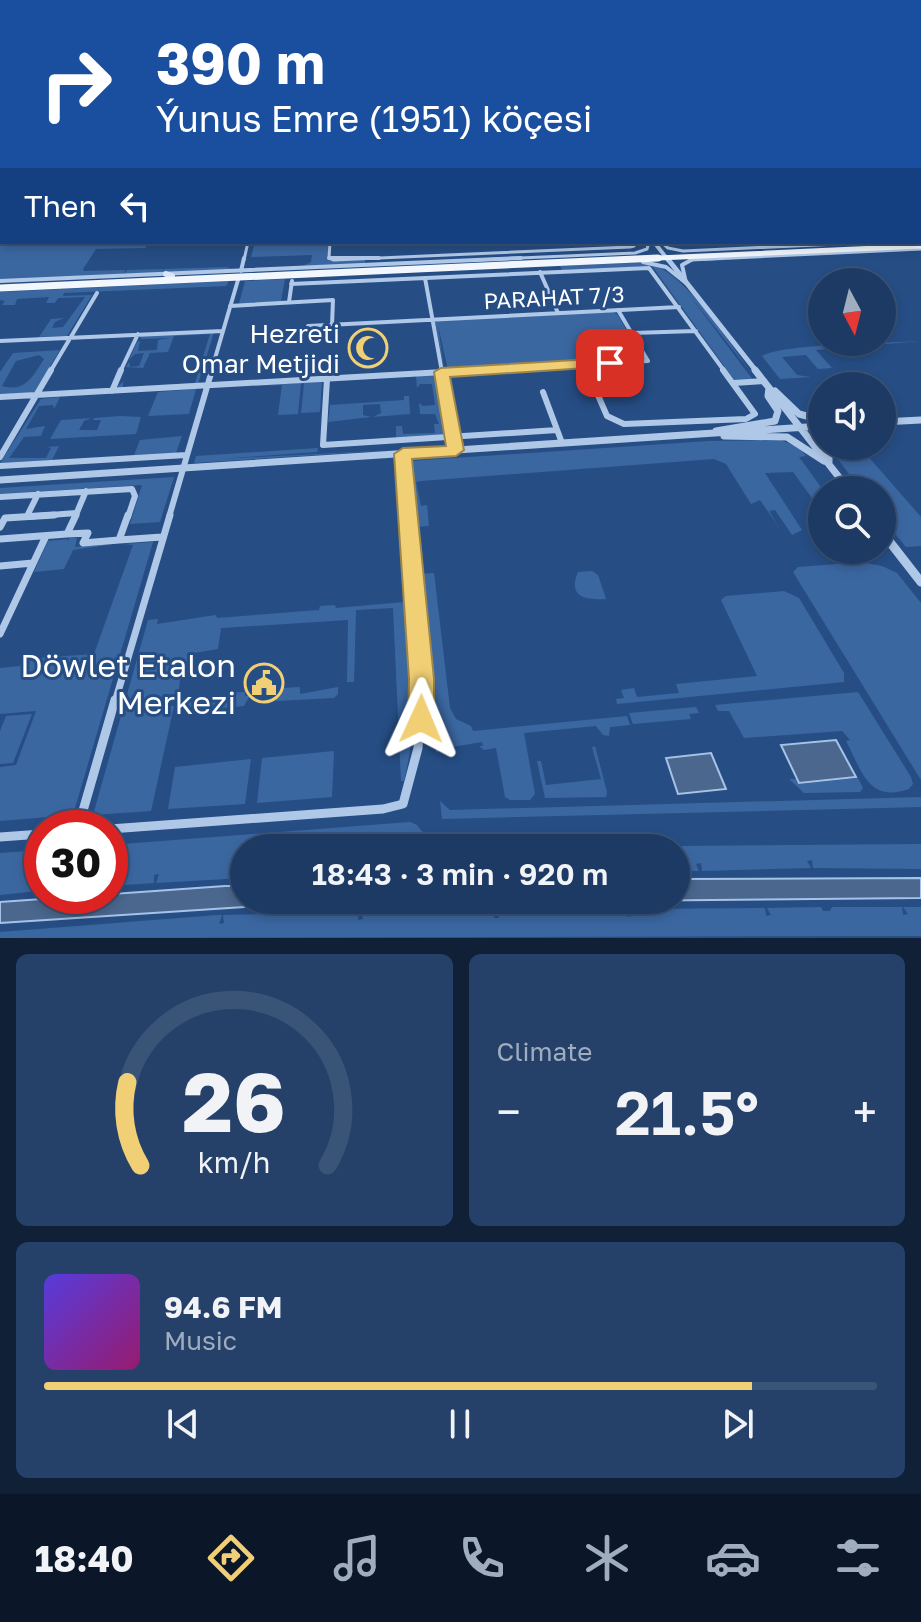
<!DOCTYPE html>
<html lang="en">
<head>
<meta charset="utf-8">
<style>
  :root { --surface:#1c3a64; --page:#25416a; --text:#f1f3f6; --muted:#a0adbf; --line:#3a5478; --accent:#f1cf75 }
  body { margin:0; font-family:"Golos Text",sans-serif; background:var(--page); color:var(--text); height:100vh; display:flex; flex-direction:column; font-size:30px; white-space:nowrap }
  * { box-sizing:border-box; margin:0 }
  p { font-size:26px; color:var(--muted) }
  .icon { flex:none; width:44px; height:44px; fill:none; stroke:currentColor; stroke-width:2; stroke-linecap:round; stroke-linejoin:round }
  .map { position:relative; height:938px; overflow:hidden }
  .details { display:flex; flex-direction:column; gap:16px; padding:16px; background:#0f2037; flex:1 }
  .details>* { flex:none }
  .guide { position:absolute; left:0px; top:0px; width:922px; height:244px; box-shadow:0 4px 12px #0003,0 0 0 2px var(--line); background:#1a4fa0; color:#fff; overflow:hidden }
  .needle { width:52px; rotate:173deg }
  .tools { position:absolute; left:808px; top:268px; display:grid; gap:16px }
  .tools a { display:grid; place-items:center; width:88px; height:88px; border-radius:50%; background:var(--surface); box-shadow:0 4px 12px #0003,0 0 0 2px var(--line); font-size:40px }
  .speed { position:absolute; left:24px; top:810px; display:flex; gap:16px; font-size:40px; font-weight:700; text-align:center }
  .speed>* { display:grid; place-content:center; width:104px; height:104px; border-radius:50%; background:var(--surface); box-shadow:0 4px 12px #0003,0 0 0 2px var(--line); line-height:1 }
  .speed .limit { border:12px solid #d22; background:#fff; color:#111 }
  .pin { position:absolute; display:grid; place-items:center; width:68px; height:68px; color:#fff; margin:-34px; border-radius:16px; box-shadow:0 4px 12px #0006 }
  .me { position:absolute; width:88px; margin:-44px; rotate:1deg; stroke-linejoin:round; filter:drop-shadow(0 0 6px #0008) }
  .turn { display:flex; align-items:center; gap:28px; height:168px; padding:0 24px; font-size:36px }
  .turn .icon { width:104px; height:104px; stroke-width:2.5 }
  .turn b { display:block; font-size:56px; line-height:68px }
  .then { display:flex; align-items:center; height:76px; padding:0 24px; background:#0003; gap:16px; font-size:30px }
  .big { font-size:60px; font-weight:600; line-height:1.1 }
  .details .tile { flex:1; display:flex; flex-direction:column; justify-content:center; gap:12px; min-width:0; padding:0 28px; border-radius:12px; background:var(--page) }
  .details .dial { align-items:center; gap:0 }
  .dial svg { height:208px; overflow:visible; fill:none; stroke:var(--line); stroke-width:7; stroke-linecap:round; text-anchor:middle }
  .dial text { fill:var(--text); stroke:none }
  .song { display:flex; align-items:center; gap:24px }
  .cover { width:96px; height:96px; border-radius:12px; background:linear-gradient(135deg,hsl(250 70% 55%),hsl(320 70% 35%)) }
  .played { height:8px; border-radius:4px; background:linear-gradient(90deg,var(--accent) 85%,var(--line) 85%) }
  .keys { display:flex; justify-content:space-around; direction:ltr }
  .heat { display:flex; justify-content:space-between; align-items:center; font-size:44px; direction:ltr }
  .details .tiles { flex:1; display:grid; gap:16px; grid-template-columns:1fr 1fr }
  .tile:last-child { grid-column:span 2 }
  .trip { position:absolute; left:230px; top:834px; width:460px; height:80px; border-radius:40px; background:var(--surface); box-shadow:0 4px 12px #0003,0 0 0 2px var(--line); font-weight:600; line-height:80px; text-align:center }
  .menu { display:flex; height:128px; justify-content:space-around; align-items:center; background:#0b1728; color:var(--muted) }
  .menu .icon { width:56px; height:56px }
  .menu .selected { color:var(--accent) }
  .menu b { font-size:36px; color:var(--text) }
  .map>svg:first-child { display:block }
</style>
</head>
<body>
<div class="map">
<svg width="921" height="938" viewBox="0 0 921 938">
  <rect width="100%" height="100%" fill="#264e85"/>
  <!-- green -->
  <path fill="#3b67a1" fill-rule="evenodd" d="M0,189l2,53h148l-5,6 -49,1 -13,20 1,2 41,-1 -1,4 3,-4 36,-1 -1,4 2,-4 63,-2 6,3 -233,10z
    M255,242h73v18h37v4l-62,2 8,-4 1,-7 -61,2z
    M645,262c39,6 87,86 112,118l-70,-88 66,88 -18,1 -83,-115 -90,4 -2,-4z
    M285,279l-4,22 -42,3 6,-23z
    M229,281l-3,5 -162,7 -1,3 29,-1 -25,41 -28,1 12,-18 13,-1 -9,4 -3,6 11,-1 22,-30 -27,1 -3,5h-9l3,-6 -32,2 -2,6h-13l3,-4 -5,-1v-8z
    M613,312l5,3 23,41 -1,2 -192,12 -10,-45 6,44 -9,-47 3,-2z
    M214,332l-16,52 -79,4 -1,-2 5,-4v5l72,-4 15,-49 -36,2 -6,16 -18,1 -7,15 -17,-1 3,-5 1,5 9,-1 5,-13 -9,1 -6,6 8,-18 3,-1 -2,10 19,-1 1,-10 12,-2 -29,1v-3z
    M921,341l-105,9 16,18 -14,1 -12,-14 -24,2 15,18 14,2 -31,2 -18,-23c18,-12 128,-13 159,-15z
    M60,350l-25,42 -35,3v-23l13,-19zM39,355l5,4c-11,17 -19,34 -42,27l14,-25z
    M439,375l10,59 -8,-36 5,37 -50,3v-12h6l1,8 32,-1 -1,-9h5l-4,-10h-15l-1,-11 4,3 12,-1 -3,-21h-12l-3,4 -1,-12z
    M322,381l-2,31 -19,1 3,-30 -3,1 -3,30 -20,1 4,-30 -21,1z
    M196,389l-7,25 -41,2 10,-24z
    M404,396h5l1,18 -37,3 8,-4 -1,-9 -17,1v10l8,2 -43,5 2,-17 74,-5z
    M60,397l-6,12 -1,-4 -14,1 -13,23 19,-3 -4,10 -17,1 -15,21h37l5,-10 -4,-1 12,-1 -7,14 -52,3 41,-64z
    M120,416l21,1 -5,17 -86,5 11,-19 30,-2 -7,3 -5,9h18l4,-10h-8l1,-2z
    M182,436l-6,17 -42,2 6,-15z
    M780,440l17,6 9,10 -7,1 24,33 -1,22 -29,-40 -28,1 37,57 -10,5 -17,-25 -6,1 11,18 -20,-29 -9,4 -25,-40 -12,-5 -293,22 -5,1 5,24 6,-1 2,21 -14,1 -6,-66 300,-20z
    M828,446h31l62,71v29l-15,1 -24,-29v-28h-21z
    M318,448l-1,4 -98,7 175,-9 -200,13 2,-7z
    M174,477l-14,45 -30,2 12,-39 -142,9v-6z
    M70,538h7l-2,9 39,-3 -41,6 -9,19 -30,3 14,-31 20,-2 -1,3z
    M153,542l-80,273 -73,6v-54l16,-2 20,-54 -36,3v-46l20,-2 3,-7 71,-5 39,-109 -9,-1z
    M861,562l21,4 15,7 24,30v177l-128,-208 5,-5z
    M592,571l6,4 8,24c-19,1 -39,-1 -28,-27z
    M434,573l16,135 6,11 15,7 2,5 154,-15 3,9 -20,2 -1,9 -6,-1 -7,-9 -72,7 11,61 -5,6h-20l-5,-3 -9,-49 -12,2 -5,-4h4l-1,-4 -42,7 -4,4 -16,-179z
    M784,591l15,7 45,75v9l-227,22 -1,-5 8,-1 -3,-8 13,-2 3,9 42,-4 -3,-9 81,-8 -36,-76 5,-4z
    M405,602l5,6c6,59 8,115 -6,173h-3l-8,-173 -37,2 -2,72h-7l1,-62 -127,8 -3,21 -24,4 -13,17 -3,29h-7l-2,7h5l-23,105 -58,4 55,-195 10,-1 -1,5 59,-9 1,3 102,-8 1,-4 15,-1 1,3z
    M300,687v7l38,-7v7l-4,4 -58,3 1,-8 5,-1 1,-4z
    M245,692v4l5,-1 -6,11 -55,5 -3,-4 1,-6h39l1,-8z
    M858,692l53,85 2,7 -4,5c-41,14 -47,-18 -63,-48l4,-1 -8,-9 -98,7 -15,-27h-11l-3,-6z
    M696,707l3,6 -10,1 2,5 -58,5 -4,-11z
    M32,714l-19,49 -13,1v-33l6,-15z
    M595,746l12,46 -1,5 -61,1 -8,-37h4l5,24 55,-6 -9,-32z
    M334,751l-2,46 -75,6 5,-45z
    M251,759l-6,45 -77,5 7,-42z
    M858,778l5,10 -3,4 -56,1 -15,-14h7l3,5z
    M921,797v10l-479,12 -2,-18 10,9z
    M410,822l7,3 18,23h-191v30l-88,5 3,-9 -5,1v8l-44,3v-41z
    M921,844v25l-108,-1 -1,-8 -5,1 4,7 -109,3 -1,-8 -5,1 3,7h-23v-23h-230z
    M42,850v30l-4,11 -38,4v-42z
    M821,907l2,4h7l2,-4h70l1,8 5,-1 -5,-7h18v29l-921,2v-6l218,-17h4l-3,9 5,-1 -1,-8 136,-3 -1,8 5,-1 -2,-7 76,1 58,-3 -1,8h5l-2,-8 130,-1v8l5,-1 -3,-7 136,-1 1,8 5,-1 -4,-7z"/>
  <!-- water -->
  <path fill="#4b678e" stroke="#a5c3e8" stroke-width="2" d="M836,740l20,37 -57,6 -18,-38z
    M711,753l15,36 -48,5 -12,-36z
    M921,878v20l-631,6 -290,19v-21l225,-16h19v14h432v-21z"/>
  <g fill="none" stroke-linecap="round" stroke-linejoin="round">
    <!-- minor-far4 -->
    <path stroke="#b0c8e8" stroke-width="3" d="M330,242l-1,16 5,2 296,-13 4,-1 -2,-4
      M661,242l7,6 15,3 199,-9
      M244,260l4,-18
      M476,260l159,-7 12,-4 2,-7
      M691,260l230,-11"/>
    <!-- minor-far3 -->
    <path stroke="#b0c8e8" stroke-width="4" d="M329,258h50
      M643,262l23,5 20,16
      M241,271l3,-13
      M540,272l18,41
      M425,278l17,94
      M0,281l521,-23
      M686,283l-4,-18 11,-6 23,-1
      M291,284l358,-16 76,104
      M289,302l3,-21
      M230,306l103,-6 -1,25
      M308,326l371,-19
      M632,333l64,-2
      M0,341l223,-10
      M584,364l4,8
      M50,372l47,-79
      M120,372l18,-38
      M211,372l27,-92
      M443,372l205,-11 -30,-51"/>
    <!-- minor-far2 -->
    <path stroke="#b0c8e8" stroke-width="6" d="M442,370l14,80
      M587,370l20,46 17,8 122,-5 9,-5 -32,-44
      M327,379l-4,66 234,-15
      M734,383l30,-2
      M112,391l9,-21
      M543,392l19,51
      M0,397l479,-27
      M403,454l5,63
      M0,457l51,-87
      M0,466l186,-11
      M0,497l132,-8 3,7 -7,21
      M27,516l11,-22
      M25,517l51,-4
      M75,517l11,-26
      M169,517l43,-147"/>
    <!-- minor-far1 -->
    <path stroke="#b0c8e8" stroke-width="7" d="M76,515l-9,19 21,-1 -5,10 36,-3 9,-25
      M408,515l14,187
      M0,527l5,-9 49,-3
      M0,539l67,-5
      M119,540l43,-3
      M0,566l33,-3
      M0,634l46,-98
      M115,702l55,-187"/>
    <!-- minor -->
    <path stroke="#b0c8e8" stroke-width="9" d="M78,828l37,-128
      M110,829l273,-20 20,-5 15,-56 4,-48
      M0,837l42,-3"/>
    <!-- tertiary-far3 -->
    <path stroke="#b0c8e8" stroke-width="4" d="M654,242l14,18"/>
    <!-- tertiary-far2 -->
    <path stroke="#b0c8e8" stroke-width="5" d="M667,258l90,114"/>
    <!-- tertiary-far1 -->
    <path stroke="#b0c8e8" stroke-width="7" d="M755,370l94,120
      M775,391l24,23 23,6
      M882,422l39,-2
      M716,431l59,-10 3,-10 -10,-15 1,-8
      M822,434v11
      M724,436l63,1 37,24
      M823,446l6,7v9
      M0,480l822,-54"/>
    <!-- tertiary -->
    <path stroke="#b0c8e8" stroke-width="9" d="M882,532l39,50"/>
    <!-- secondary -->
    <path stroke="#dae6f7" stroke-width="6" d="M166,274l6,2"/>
    <!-- primary-far1 -->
    <path stroke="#f2f7fe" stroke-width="5" d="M614,260l307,-14"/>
    <!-- primary -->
    <path stroke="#f2f7fe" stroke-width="7" d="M0,288l658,-30"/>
  </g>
  <!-- sky -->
  <linearGradient id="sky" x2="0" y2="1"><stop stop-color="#152b49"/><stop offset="0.44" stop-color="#416394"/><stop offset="1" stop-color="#416394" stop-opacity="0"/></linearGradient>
  <rect width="921" height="235" fill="url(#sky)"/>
  <!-- route -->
  <path fill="#f1cf75" stroke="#9d874c" stroke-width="2" d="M610,358l8,5 -2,3 -166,11 14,73 -8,6 -44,3 22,220v40l-4,8 -9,4 -9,-4 -4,-8 1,-40 -15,-225 9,-6 43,-2 -12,-74 7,-4z"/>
  <!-- icons -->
  <defs>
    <symbol id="mosque-ring" viewBox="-11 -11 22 22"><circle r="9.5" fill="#264e85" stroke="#f1cf75" stroke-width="1.5"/><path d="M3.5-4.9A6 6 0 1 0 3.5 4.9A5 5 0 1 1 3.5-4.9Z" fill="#f1cf75"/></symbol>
    <symbol id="civic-ring" viewBox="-11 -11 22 22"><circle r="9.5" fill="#264e85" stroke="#f1cf75" stroke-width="1.5"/><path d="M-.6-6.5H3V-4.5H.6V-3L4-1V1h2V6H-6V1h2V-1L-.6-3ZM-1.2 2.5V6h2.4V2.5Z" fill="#f1cf75"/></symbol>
  </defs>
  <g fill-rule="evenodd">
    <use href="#mosque-ring" x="346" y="326" width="44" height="44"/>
    <use href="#civic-ring" x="242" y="661" width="44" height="44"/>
  </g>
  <g text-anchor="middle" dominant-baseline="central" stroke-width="6" stroke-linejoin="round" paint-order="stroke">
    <!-- far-street labels -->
    <g font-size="22" fill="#fff" stroke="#264e85">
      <text transform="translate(554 297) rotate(-3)">PARAHAT 7/3</text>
    </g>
    <!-- poi labels -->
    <g font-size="26" fill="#fff" stroke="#264e85" text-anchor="end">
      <text x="340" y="333">Hezreti<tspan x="340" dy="30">Omar Metjidi</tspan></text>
    </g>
    <!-- near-poi labels -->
    <g font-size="32" fill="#fff" stroke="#264e85" text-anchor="end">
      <text x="236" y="665">Döwlet Etalon<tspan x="236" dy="37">Merkezi</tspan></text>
    </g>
  </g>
</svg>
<div class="tools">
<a><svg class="needle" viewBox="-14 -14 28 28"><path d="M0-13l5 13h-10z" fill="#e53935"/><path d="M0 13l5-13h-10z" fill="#a0adbf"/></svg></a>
<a><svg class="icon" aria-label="sound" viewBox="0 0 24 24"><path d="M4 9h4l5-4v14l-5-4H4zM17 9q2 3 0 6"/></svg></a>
<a><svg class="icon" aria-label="search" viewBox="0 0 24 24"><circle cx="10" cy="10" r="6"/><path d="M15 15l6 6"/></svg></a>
</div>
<div class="speed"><div class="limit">30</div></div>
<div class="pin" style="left:610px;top:363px;background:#d93025"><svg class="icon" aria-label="arrive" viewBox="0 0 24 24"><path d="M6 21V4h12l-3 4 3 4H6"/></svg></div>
<svg class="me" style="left:421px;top:719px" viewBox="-20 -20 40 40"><path d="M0-17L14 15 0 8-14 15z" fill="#f1cf75" stroke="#fff" stroke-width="4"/></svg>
<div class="trip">18:43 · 3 min · 920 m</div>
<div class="guide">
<div class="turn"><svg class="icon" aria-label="right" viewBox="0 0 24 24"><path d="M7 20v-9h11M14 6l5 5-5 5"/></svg><div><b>390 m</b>Ýunus Emre (1951) köçesi</div></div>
<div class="then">Then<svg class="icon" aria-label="left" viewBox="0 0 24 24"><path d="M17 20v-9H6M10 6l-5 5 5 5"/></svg></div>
</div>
</div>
<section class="details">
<div class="tiles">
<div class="tile dial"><svg viewBox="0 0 100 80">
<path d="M14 69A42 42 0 1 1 86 69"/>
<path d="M14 69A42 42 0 0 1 9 37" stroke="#f1cf75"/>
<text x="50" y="56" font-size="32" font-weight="700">26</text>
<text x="50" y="72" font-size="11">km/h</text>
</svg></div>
<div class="tile"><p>Climate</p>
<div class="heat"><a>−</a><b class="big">21.5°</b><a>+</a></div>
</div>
<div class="tile">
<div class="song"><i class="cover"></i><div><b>94.6 FM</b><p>Music</p></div></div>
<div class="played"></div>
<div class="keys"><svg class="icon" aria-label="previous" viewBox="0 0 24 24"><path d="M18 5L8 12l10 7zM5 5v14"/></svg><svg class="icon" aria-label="pause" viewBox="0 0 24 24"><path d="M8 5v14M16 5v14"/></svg><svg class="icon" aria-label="next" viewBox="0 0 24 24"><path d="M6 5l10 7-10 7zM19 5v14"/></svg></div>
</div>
</div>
</section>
<nav class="menu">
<b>18:40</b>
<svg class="icon selected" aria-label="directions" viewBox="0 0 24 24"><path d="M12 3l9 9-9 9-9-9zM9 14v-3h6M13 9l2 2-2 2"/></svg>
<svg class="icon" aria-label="music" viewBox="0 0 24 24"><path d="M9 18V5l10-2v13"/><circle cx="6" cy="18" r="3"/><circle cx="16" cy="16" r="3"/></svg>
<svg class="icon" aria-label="phone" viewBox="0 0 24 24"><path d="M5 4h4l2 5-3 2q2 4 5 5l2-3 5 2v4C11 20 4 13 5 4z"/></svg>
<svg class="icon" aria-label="climate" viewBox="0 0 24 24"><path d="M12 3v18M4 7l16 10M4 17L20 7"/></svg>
<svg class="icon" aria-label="car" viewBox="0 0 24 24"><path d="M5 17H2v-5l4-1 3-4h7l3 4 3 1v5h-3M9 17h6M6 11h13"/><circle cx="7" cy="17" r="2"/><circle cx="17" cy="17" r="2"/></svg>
<svg class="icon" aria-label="filters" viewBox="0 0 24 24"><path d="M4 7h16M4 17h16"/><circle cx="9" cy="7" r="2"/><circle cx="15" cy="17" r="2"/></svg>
</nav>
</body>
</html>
